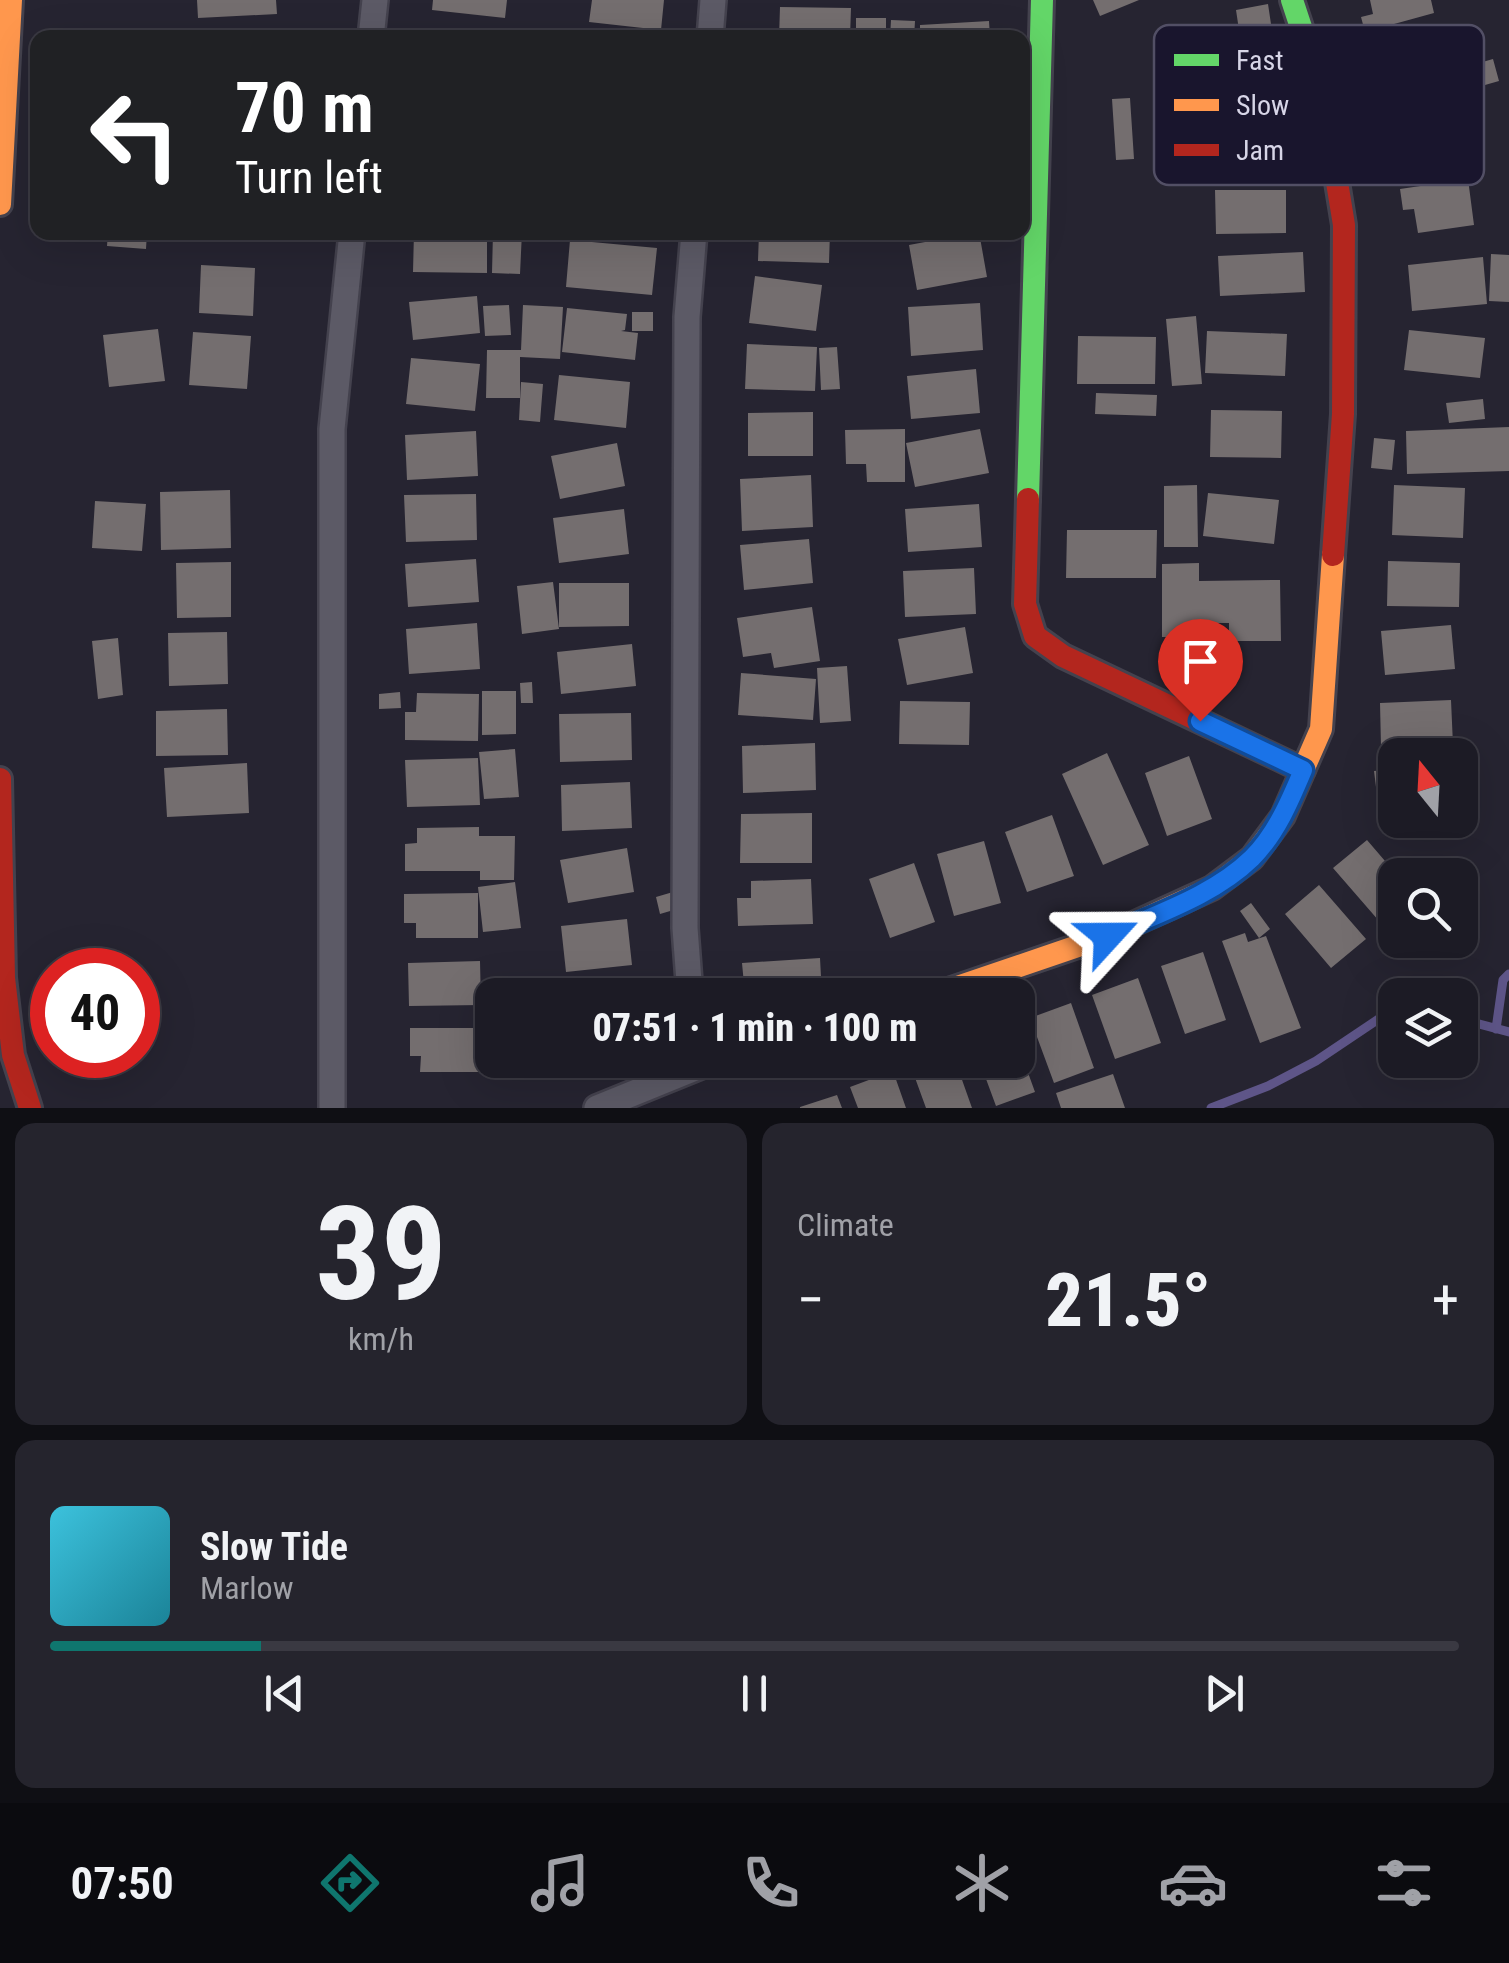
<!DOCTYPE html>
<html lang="en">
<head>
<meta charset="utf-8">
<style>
  :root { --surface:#1c1b25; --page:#25242d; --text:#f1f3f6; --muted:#a0a1a7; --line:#3a3942; --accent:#0f766e }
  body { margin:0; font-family:"Roboto Condensed",sans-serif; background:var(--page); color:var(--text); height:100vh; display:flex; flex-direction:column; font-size:38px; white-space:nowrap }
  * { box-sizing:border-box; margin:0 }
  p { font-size:32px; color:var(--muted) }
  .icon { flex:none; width:55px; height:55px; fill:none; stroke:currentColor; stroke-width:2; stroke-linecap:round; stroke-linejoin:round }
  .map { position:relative; height:1108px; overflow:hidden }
  .drawer { display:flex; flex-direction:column; gap:15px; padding:15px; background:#0f0f14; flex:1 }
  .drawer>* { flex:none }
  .banner { position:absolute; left:30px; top:30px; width:1000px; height:210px; border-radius:20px; box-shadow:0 10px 40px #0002,0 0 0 2px var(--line); background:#202124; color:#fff; overflow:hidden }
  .needle { width:65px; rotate:342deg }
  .tools { position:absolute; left:1378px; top:738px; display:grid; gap:20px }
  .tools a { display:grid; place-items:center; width:100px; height:100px; border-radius:20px; background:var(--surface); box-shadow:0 10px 40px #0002,0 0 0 2px var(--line); font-size:50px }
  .speed { position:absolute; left:30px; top:948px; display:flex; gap:20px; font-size:50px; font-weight:700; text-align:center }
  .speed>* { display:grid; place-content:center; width:130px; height:130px; border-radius:50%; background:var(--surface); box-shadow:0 10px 40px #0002,0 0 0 2px var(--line); line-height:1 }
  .speed .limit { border:15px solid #d22; background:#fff; color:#111 }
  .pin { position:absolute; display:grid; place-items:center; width:85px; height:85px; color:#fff; margin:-102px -42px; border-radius:50% 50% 50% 0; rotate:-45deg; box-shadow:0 0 10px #0007 }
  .pin .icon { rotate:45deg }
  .me { position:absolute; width:110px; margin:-55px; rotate:66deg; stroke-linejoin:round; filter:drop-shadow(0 0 8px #0008) }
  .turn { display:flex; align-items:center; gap:35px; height:210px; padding:0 40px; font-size:45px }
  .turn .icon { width:130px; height:130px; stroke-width:2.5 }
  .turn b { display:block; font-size:70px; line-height:85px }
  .big { font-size:75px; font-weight:800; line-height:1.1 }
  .drawer .tile { flex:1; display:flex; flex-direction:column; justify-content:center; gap:15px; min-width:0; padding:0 35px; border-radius:20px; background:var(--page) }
  .drawer .dial { align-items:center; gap:0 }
  .dial b { font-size:130px; line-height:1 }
  .song { display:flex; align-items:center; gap:30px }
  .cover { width:120px; height:120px; border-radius:15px; background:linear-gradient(135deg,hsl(190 70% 55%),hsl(190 70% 35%)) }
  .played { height:10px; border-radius:5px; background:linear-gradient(90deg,var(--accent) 15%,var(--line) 15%) }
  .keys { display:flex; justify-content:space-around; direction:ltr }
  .heat { display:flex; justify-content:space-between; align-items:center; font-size:55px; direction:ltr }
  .drawer .tiles { flex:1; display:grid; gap:15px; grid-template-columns:1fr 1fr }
  .tile:last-child { grid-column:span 2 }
  .trip { position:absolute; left:475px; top:978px; width:560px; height:100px; border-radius:20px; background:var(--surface); box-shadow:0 10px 40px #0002,0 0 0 2px var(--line); font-weight:800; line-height:100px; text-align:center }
  .tabs { display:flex; height:160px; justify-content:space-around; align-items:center; background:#0b0b0f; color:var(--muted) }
  .tabs .icon { width:70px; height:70px }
  .tabs .current { color:var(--accent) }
  .tabs b { font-size:45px; color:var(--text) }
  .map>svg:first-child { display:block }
</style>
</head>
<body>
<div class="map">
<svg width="1509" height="1108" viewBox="0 0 1509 1108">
  <rect width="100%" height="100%" fill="#262431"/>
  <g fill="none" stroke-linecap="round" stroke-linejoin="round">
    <!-- stream -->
    <path stroke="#5e5588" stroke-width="9" d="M1460,1019l49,13
      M1496,1029l7,-49 6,-6
      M1211,1108l57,-22 48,-25 79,-53"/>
  </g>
  <!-- building -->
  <path fill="#746e6f" d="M197,0h79l1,14 -79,4z
    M433,0h74l-2,18 -73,-8z
    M592,0h72l-3,30 -72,-8z
    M1093,0h46l-39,16z
    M1370,0h61l3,13 -69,19 -4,-15 12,-3z
    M1268,4l3,20 -32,6 -3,-20z
    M780,7l71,1 -1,30h-71z
    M856,18h30v20h-30z
    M891,20l24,1 -1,17h-24z
    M989,21l1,17h-70v-13z
    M1493,59l6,22 -28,8 -6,-22z
    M1130,98l4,61 -18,1 -4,-61z
    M1468,179l6,46 -56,8 -4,-24 -11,1 -3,-21z
    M1215,190h71v43l-70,1z
    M108,232h39l-1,17 -39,-3z
    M414,232h73v41l-74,-1z
    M493,232h29l-2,42 -28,-1z
    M759,232h71l-1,31 -71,-2z
    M979,232l8,45 -70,13 -8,-45z
    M570,240l87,8 -5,47 -86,-8z
    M1303,252l2,40 -85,4 -2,-40z
    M1491,254l18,1v47l-20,-1z
    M1483,257l4,47 -75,7 -4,-46z
    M201,265l54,3 -2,48 -54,-3z
    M755,276l67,9 -6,46 -67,-8z
    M477,296l3,37 -67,7 -4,-38z
    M980,303l3,47 -72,6 -3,-49z
    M509,305l2,30 -26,1 -2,-30z
    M523,305l40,2 -3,52 -40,-2v41h-34l1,-48h34z
    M567,308l60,6 -2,16 -4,1 17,2 -3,27 -73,-8z
    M632,312h21v19h-21z
    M1196,316l6,68 -30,2 -6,-67z
    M158,329l7,52 -56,6 -6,-52z
    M1409,330l76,8 -5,40 -76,-8z
    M1207,331l80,3 -2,42 -80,-3z
    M193,332l58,4 -4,53 -58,-4z
    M1078,336l78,1 -1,47h-78z
    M747,344l70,3 -2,44 -70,-2z
    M837,347l3,42 -19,1 -2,-42z
    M411,358l69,6 -5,47 -69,-7z
    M976,369l4,44 -69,6 -4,-43z
    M559,375l71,7 -4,46 -72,-8z
    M521,382l22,2 -3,38 -21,-2z
    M1096,393l61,2 -1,21 -61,-2z
    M1483,399l2,20 -36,4 -3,-20z
    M1211,410l71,1 -1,47 -71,-1z
    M813,412v44h-65v-43z
    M1509,427v44l-102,3 -1,-43z
    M905,429v53h-38l-1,-18h-20l-1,-34z
    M980,429l9,44 -74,14 -9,-44z
    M476,431l2,45 -71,4 -2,-45z
    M1374,438l21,2 -3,30 -21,-2z
    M617,443l8,43 -65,13 -9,-43z
    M811,475l2,52 -71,4 -2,-52z
    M1197,485l1,62h-34v-61z
    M1394,485l71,3 -2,50 -71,-3z
    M230,490l1,58 -70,2 -1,-58z
    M1208,493l71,7 -5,44 -71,-8z
    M476,494l1,46 -71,2 -2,-47z
    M95,501l51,3 -4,47 -50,-3z
    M979,504l3,43 -74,5 -3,-43z
    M624,509l5,45 -70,9 -6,-45z
    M1067,530h90l-1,48h-90z
    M809,539l4,44 -69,7 -4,-45z
    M476,559l3,43 -71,5 -3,-43z
    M1388,561l72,2 -1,44 -72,-1z
    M231,562v55l-54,1 -1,-55z
    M1199,563v18l81,-1 1,61h-52v-18h-31v14h-36v-73z
    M974,568l2,46 -71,3 -2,-46z
    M553,582l6,47 -37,5 -5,-48z
    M559,583h70v43l-70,1z
    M812,607l8,54 -46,7 -3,-15 -28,4 -6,-39z
    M477,623l3,46 -71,5 -3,-45z
    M1451,625l4,44 -70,6 -4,-44z
    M965,627l8,46 -66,12 -9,-46z
    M227,632l1,52 -59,2 -1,-53z
    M118,638l5,57 -25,4 -6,-58z
    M632,644l4,42 -75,8 -4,-42z
    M847,666l4,55 -31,2 -3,-55z
    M741,673l75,6 -3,41 -75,-5z
    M532,682l1,21h-12l-1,-20z
    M482,691h34v43l-34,1z
    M400,692l1,16 -22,1v-15z
    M417,693l62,1 -1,47 -73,-1v-28h11z
    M1451,700l2,45 -72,2 -1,-44z
    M900,701l70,1 -1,43 -70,-1z
    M227,709l1,46 -72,1v-45z
    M631,713l1,47 -72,2 -1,-48z
    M815,743l1,47 -73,3 -1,-47z
    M515,749l4,48 -35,2 -5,-47z
    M1107,753l42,92 -46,20 -41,-91z
    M1189,756l23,63 -45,17 -22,-63z
    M478,758l2,47 -73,2 -2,-47z
    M247,763l2,50 -82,4 -3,-49z
    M1395,769v39l-16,3 -5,-40z
    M630,782l2,46 -70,3 -1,-46z
    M812,813v50h-72l1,-49z
    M1052,815l22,61 -47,16 -22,-60z
    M479,827v9h36l-1,44h-34v-9h-75v-27l12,-1v-15z
    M1367,840l30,35 -2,33 -16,13 -46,-53z
    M984,841l17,62 -47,13 -17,-62z
    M627,848l7,44 -66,11 -8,-43z
    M914,863l21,59 -45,16 -21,-59z
    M811,879l2,45 -75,2 -1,-28h14v-17z
    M515,882l6,46 -38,4 -5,-45z
    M1319,885l47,54 -35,29 -46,-54z
    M673,892l4,17 -17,5 -4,-17z
    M478,893v45h-62v-15h-12v-29z
    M1251,903l19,26 -11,9 -19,-27z
    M627,919l5,46 -66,7 -5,-46z
    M1245,933l3,9 18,-6 35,92 -41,15 -38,-102z
    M1203,952l23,68 -41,14 -24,-68z
    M820,958l2,37h-77l-3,-32z
    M480,961l1,44 -72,1 -1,-43z
    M1138,978l23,65 -46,16 -23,-64z
    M626,986l1,9h-55v-2z
    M1071,1003l23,65 -40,15 -24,-65z
    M410,1028h71v44h-61l1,-16h-11z
    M1018,1045l17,47 -39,14 -17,-46h39z
    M531,1060h61l1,10 -60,7z
    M921,1060h34l17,48h-46l-16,-44z
    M893,1071l13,37h-48l-8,-21z
    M1113,1074l12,34h-64l-5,-15z
    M837,1095l5,13h-42v-1z"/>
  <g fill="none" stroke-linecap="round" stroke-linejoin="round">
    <defs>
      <path id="street" d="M371,38l4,-38
        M710,38l3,-38
        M690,995l-5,-67 2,-611 7,-85
        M332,1108v-679l20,-197
        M597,1108l118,-48"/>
      <path id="fast" d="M1292,0l29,88 6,33
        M1028,499l14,-499"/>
      <path id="slow" d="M0,204l11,-204
        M934,995l173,-59 105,-48 40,-30 31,-42 38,-87 12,-174"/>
      <path id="jam" d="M1327,121l17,104 -1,189 -10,141
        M1028,499l-3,105 10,32 28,20 240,114
        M0,779l4,199 9,77 17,53"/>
    </defs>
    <!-- street casing -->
    <use href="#street" stroke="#44424e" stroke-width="30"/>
    <!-- fast casing -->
    <use href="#fast" stroke="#44424e" stroke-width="28"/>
    <!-- slow casing -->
    <use href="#slow" stroke="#44424e" stroke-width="28"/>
    <!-- jam casing -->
    <use href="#jam" stroke="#44424e" stroke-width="28"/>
    <!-- street -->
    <use href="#street" stroke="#5c5a66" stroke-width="25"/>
    <!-- fast -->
    <use href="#fast" stroke="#63d668" stroke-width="22"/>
    <!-- slow -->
    <use href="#slow" stroke="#ff974d" stroke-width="22"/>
    <!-- jam -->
    <use href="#jam" stroke="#b3261e" stroke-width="22"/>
  </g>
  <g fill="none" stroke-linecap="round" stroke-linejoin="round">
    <defs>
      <path id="route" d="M1108,936c48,-22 105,-40 144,-78 24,-24 38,-57 51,-88l-103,-49"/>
    </defs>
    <!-- route casing -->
    <use href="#route" stroke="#114b97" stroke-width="25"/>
    <!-- route -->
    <use href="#route" stroke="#1a73e8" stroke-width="18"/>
  </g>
  <!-- legend -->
  <rect x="1154" y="25" width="330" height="160" rx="15" fill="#19152d" stroke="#524f65" stroke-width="2.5"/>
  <rect x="1174" y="54" width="45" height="12" fill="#63d668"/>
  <rect x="1174" y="99" width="45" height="12" fill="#ff974d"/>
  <rect x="1174" y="144" width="45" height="12" fill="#b3261e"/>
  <g font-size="28" fill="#d7d5e7">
    <text x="1236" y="70">Fast</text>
    <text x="1236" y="115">Slow</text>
    <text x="1236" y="160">Jam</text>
  </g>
</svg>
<div class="tools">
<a><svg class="needle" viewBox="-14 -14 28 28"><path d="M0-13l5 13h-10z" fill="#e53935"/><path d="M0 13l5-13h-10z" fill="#a0a1a7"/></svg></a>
<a><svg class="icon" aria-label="search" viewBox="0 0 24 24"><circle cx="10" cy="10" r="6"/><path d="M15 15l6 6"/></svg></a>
<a><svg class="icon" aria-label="layers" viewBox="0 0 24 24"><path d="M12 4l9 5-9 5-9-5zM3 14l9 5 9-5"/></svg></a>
</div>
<div class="speed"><div class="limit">40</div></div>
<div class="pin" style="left:1200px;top:721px;background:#d93025"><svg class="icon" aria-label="arrive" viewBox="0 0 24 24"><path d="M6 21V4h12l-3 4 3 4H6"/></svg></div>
<svg class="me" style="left:1108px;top:936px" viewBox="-20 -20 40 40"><path d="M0-17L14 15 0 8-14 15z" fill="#1a73e8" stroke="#fff" stroke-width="4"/></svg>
<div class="trip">07:51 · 1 min · 100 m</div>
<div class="banner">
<div class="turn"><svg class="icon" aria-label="left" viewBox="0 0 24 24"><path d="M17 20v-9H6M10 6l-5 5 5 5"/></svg><div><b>70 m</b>Turn left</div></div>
</div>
</div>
<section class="drawer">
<div class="tiles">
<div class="tile dial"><b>39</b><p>km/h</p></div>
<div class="tile"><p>Climate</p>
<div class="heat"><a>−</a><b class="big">21.5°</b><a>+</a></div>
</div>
<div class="tile">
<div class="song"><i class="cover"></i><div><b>Slow Tide</b><p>Marlow</p></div></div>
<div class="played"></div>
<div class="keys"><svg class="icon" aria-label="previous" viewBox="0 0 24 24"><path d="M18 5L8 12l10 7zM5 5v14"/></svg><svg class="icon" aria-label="pause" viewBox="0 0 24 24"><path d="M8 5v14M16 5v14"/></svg><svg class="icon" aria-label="next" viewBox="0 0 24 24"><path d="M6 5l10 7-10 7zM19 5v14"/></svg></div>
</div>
</div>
</section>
<nav class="tabs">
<b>07:50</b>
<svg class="icon current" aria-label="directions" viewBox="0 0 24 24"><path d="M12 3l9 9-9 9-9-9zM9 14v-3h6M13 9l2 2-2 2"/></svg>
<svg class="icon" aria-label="music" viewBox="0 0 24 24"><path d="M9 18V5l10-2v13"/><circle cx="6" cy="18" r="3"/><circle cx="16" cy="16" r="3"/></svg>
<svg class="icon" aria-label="phone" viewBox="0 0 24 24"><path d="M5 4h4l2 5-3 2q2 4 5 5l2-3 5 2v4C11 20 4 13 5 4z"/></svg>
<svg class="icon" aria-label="climate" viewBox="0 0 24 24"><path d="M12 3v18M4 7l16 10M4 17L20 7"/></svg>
<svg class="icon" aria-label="car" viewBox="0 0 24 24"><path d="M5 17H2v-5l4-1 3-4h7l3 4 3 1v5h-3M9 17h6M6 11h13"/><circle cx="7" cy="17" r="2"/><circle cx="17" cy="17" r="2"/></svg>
<svg class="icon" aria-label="filters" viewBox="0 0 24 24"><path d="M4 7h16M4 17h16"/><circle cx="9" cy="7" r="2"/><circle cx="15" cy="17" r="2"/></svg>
</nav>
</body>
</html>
